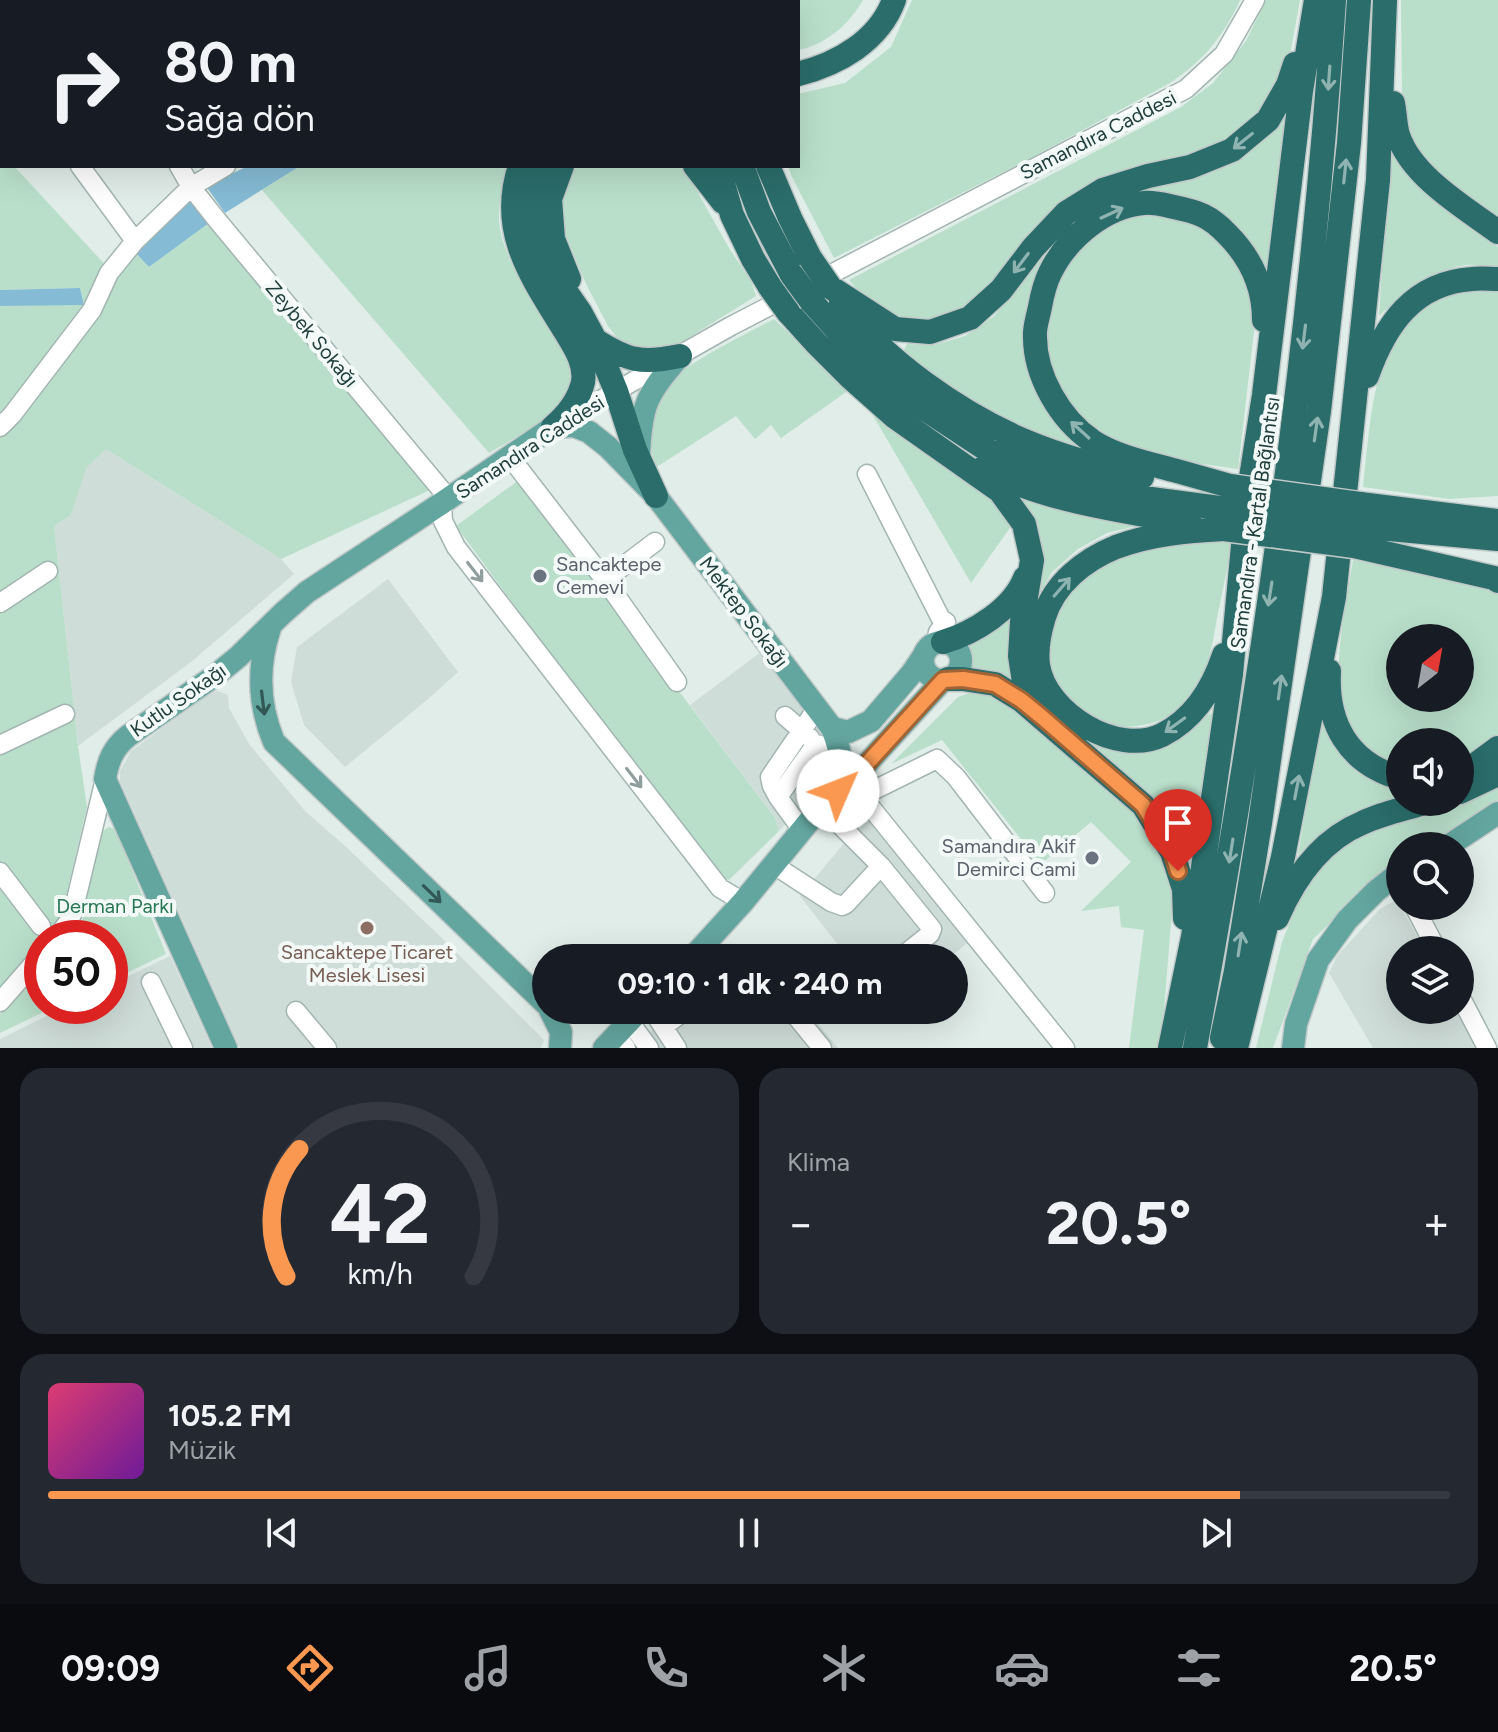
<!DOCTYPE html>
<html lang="tr">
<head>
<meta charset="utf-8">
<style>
  :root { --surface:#171b24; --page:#242831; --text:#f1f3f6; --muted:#9ea1a6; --line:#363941; --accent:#fa9851 }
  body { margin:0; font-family:Figtree,sans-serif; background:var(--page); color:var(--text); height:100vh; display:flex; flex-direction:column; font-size:30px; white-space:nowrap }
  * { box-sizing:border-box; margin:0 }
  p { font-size:26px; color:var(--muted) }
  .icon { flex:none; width:44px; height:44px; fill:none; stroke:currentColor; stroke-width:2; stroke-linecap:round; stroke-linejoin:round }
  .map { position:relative; height:1048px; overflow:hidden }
  .details { display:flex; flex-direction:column; gap:20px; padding:20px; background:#0d0f14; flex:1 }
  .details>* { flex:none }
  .banner { position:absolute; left:0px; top:0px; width:800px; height:168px; box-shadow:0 8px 32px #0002; background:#171b24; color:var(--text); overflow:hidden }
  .needle { width:52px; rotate:31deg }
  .tools { position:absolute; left:1386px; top:624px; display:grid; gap:16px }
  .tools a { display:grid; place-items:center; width:88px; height:88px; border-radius:50%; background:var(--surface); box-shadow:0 8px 32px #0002; font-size:40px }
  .speed { position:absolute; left:24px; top:920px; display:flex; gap:16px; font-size:40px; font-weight:700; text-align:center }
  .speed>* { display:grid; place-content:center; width:104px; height:104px; border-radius:50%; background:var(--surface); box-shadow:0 8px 32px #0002; line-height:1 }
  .speed .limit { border:12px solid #d22; background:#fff; color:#111 }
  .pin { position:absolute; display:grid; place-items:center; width:68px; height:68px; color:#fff; margin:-82px -34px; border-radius:50% 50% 50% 0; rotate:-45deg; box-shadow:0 0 8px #0007 }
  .pin .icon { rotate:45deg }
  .me { position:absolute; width:88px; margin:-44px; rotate:46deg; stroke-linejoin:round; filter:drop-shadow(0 0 6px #0008) }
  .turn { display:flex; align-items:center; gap:28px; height:168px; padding:0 32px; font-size:36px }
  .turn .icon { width:104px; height:104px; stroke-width:2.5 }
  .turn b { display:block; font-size:56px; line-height:68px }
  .big { font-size:60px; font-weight:700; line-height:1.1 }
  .details .tile { flex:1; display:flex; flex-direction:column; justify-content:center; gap:12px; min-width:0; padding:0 28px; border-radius:24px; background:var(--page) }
  .details .dial { align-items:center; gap:0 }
  .dial svg { height:208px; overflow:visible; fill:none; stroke:var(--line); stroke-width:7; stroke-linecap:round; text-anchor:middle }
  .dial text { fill:var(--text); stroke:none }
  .song { display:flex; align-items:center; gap:24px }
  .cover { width:96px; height:96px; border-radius:12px; background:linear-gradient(135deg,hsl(340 70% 55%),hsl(280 70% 35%)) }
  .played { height:8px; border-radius:4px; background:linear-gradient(90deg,var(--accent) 85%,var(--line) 85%) }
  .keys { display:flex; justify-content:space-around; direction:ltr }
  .heat { display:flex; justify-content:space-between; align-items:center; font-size:44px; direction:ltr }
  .details .tiles { flex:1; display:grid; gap:20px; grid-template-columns:1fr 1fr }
  .tile:last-child { grid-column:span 2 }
  .trip { position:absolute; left:532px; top:944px; width:436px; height:80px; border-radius:40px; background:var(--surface); box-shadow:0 8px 32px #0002; font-weight:700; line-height:80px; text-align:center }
  .tabs { display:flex; height:128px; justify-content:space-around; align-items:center; background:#090b0e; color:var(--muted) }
  .tabs .icon { width:56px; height:56px }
  .tabs .active { color:var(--accent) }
  .tabs b { font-size:36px; color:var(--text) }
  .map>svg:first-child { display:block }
</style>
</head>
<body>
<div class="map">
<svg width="1498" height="1048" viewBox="0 0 1498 1048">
  <rect width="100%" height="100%" fill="#e1ede9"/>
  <!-- built -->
  <path fill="#cfddd9" d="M106,449l175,110 13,15 -103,88 -113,84 -24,-220 17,-11 14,-47z
    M388,579l70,93 -31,28 -82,67 -41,-42 -13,-43 6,-35z
    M761,652l64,84 5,33 -17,26 -34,36 -4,-13 -85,-113z
    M217,691l11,4 1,13 20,36 57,68 37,32 101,96 100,100 -3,8h-301l-120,-267v-10l11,-20 79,-58z
    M866,817l105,123 -22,18h-101l-48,-62z
    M1398,899l2,7 25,44h-25v60h58l20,38h-105l-44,-75 8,-17 43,-47z
    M170,956l42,92h-212v-9l67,-33h43v-21z
    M671,1010h136l31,38h-203z"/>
  <!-- green -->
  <path fill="#b9dfca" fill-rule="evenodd" d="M754,0h109c-14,24 -37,45 -65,50v-48h-44z
    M912,0h328c-16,36 -38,62 -70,83l-141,76 -195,99 -42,-81 -4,-11h10v-72l47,-11 46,-36z
    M1266,0h34l-14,77 -21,32 -28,26 -196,88 -33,37 -19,29 -27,22 -32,10 -35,-6 -27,-13 -19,-22 332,-173 32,-24 33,-42z
    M1401,0h97v222l-32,-23 -51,-53 -13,-47z
    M0,69l2,2v95h12l97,105 23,-20 15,16 60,-44 221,267 -149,69 -175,-110 -20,19 -15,47 -17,11 24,220 9,61 -27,114 -16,17h-2v3l-42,46v-681l84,-2 -4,-16 -80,2z
    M1286,108l-18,164 -13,-25 -17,-20 -3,2 -30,-21 -125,14 -53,121 58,107 -81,-29 -70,-45 -30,-26 3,-6 27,1 31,-9 28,-19 33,-39 16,-26 33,-35 74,-32z
    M1390,141l51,64 57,42v19c-10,0 -22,-2 -32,-1 -39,6 -60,26 -87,51z
    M300,166h208c-5,17 -10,37 -9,55 4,49 51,98 71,143 2,8 3,17 0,25 -11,25 -57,50 -81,64l-227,-263z
    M576,166h107l46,82 22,33 5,15 -89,55 -21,1 -24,-8 -14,-18 -22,-42 -24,-58 1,-26 5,-18z
    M1149,213l55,12 43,47 8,51 -17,146 -85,-12 -48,-19 -21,-14 -35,-52 -6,-37 6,-36 29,-53 44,-28z
    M1498,288v208l-49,3 -86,-12c9,-72 8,-178 98,-198 11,-2 25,-1 37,-1z
    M774,319l75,71 -68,48 -10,-13 -16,14 -19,-23 -81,52c-5,-24 -10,-51 4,-74 15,-26 87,-60 115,-75z
    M871,412l99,69 20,15 24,26 -43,61z
    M519,480l256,338 4,13 -50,49 -9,-4 -155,-202 -109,-148z
    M1010,488l135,36 -38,9 -29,16 -26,23 -22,38z
    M1201,537l31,5c-4,23 -9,47 -14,71 -5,27 -9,59 -25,81 -13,17 -30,28 -50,31 -31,5 -45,2 -66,-19 -6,-5 -13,-11 -18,-17 -30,-47 4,-104 47,-128 28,-14 65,-19 95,-24z
    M1353,560l98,16 47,16v142l-4,5 -34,20v-17h-60v24c-8,-3 -15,-7 -22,-11 -8,-5 -17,-12 -24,-20 -30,-38 -8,-130 -1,-175zM1400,638h60v60h-60z
    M1014,607l-1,79 -44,-18v-15l-6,-15z
    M977,690l15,2 111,84 47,51 24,58 -13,163h-32l15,-118 -23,-3 -2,-21 -38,5 50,-49 -40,-40 -50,42 -99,-124 -51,24 67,-67z
    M1212,713l-17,140 -50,-62 -81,-65 27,15 102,-19z
    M1321,721c21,40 35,56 79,69v6c-41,11 -72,31 -102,59z
    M1498,785v15l-70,46h-28v17l-21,14 -66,62 -40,109h-17l26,-106 21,-52 27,-40 42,-22 111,-32z
    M109,827l5,2 3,4 49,121 -56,27v-43h-41l13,-15 15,-84 3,-6z
    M42,968v38h14l-56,27v-19z"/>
  <!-- water -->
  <path fill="#85bbd5" d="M248,166h52l-75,47 -19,-27z
    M189,200l20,23 -60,44 -15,-16z
    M80,288l4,17 -84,1v-16z"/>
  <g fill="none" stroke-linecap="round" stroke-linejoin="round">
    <defs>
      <path id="minor" d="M356,0l1,2
        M449,0v2
        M300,2l4,-2
        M506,2l3,-2
        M80,166l55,75
        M179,166l12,21 26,33 232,279
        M814,283l372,-194 38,-35 31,-54
        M565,420l166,-94 60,-31
        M0,427l12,-12 80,-105 17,-37 26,-32 56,-54 35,-21
        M510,457l95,123 72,102
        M867,474l74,145 5,3 -8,10 -2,11
        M442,503l1,18 13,26 264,341 23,14
        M605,580l50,-38
        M0,603l48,-32
        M785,716l25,22
        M0,745l65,-31
        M778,797l-6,-11 -2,-9 47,-69
        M858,798l11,7 196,243
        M821,806l37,-8 79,-39 19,18 89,116
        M821,806l60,60 51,63 -2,5 -30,24
        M802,830l-24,-33 38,-53 25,7
        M774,865l57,37 11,4 4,-2 35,-38
        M0,872l41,54
        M1414,906l23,44
        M56,938l13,-17 4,-9 32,-133
        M151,982l32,66
        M1460,996l27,52
        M0,1002l42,-48
        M652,1010l25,38
        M791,1010l31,38
        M296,1011l31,37
        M629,1021l20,27
        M663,1027l23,-17
        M616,1034l10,14"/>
      <path id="major" d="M639,457c2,-52 7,-62 41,-101
        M270,628c-13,39 -12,76 4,114l272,262
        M923 661a19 19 0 1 1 38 0a19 19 0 1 1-38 0Z
        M832,728l16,4 23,-11 41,-48 12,-18
        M1448,846l50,-33
        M692,958l51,-56 81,-99 29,-24 90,-99
        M550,1010l11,22 -1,16
        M226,1048l-121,-269c3,-18 8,-31 23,-43l88,-61 22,-18 45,-44 24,-21 135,-89 111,-76 21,-1 15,6 19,15 48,49 176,232c14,36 11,42 -8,75
        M604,1048l36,-38
        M1293,1048l3,-24 22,-64 29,-40 29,-29 24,-19"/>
      <path id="highway" d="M693,0v2
        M712,0l1,2
        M735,2l1,-2
        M798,74c40,-10 81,-33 96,-74
        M1393,103c2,10 2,22 5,32 13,41 67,73 100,97
        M520,166c-22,66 12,111 45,165 9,15 21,32 18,51 -4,18 -16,33 -30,45
        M541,166l-11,30 3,34 8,26 39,56 15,28 21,51 19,59 21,46
        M562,166l-12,33 3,40 16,40
        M695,166l28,36
        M718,166l14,49 21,44 17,28
        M742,166l17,46 33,63
        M768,166l22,52 20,40
        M830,287l65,42 35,3 40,-14 31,-28 32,-42 33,-35 37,-23 45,-14 42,-9 42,-17 36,-30 20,-35 7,-21
        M811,301l52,58 38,34 88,58 95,34 67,14 76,10
        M841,302c40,57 120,112 184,139 38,16 77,26 117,36
        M788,312l28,31 34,34 45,40 105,74 24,33 8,36 -10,62 -2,34 4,26 19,36
        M595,340c33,21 47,24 85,16
        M1367,376c18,-51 46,-93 105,-97 9,-1 18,0 26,0
        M983,468c61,33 140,43 207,55
        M1230,486c-18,-5 -35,-10 -53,-15 -29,-8 -60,-14 -85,-30 -32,-22 -57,-65 -57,-104 -1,-9 3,-20 5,-30 2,-11 5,-24 10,-34 17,-35 55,-67 94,-70 10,-1 21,2 30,4 24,5 36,9 53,27 24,24 37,53 37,86
        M1360,504l138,17
        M1357,526l141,13
        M1354,546l140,32 4,3
        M943,642c31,-9 70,-33 82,-64
        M1224,655c-11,33 -30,64 -62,80 -45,22 -117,-22 -124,-70 -2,-17 1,-32 6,-48 10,-33 40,-57 72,-70 35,-13 71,-16 108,-18
        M1329,671c-3,52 19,92 71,107
        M948,679h15l32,5 26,16 122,105 29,47 12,37 1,29
        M1460,772l15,-7 23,-17
        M1460,792l38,-18
        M1277,918c17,-39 44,-78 85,-95 21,-10 43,-14 65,-21
        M1222,1038l14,-67 24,-148 59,-412 30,-268 10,-143
        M1170,1048l23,-111 38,-263 16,-171 17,-108 37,-304 15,-91
        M1195,1048c64,-347 116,-696 139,-1048
        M1236,1048l47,-191 51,-260 44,-417 7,-180"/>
    </defs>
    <!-- minor casing -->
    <use href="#minor" stroke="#a3b5b2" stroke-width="21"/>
    <!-- major casing -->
    <use href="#major" stroke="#c1c9c8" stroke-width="25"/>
    <!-- highway casing -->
    <use href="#highway" stroke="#c1c9c8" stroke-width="27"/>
    <!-- minor -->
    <use href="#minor" stroke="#fff" stroke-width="18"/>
    <!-- major -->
    <use href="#major" stroke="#63a59f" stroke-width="22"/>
    <!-- highway -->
    <use href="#highway" stroke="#2a6d6a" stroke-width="24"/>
    <defs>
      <path id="highway-bridge" d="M810,258l20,29
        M792,275l19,26
        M770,287l18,25
        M1230,486l130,18
        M1227,509l130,17
        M1224,529l130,17"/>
    </defs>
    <!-- highway-bridge casing -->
    <use href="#highway-bridge" stroke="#c1c9c8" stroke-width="27" stroke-linecap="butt"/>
    <!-- highway-bridge -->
    <use href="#highway-bridge" stroke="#2a6d6a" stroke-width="24"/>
  </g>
  <!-- one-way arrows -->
  <defs><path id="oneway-shaft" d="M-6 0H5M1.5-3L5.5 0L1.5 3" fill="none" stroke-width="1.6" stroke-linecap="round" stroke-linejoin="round" transform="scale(2)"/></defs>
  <g stroke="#8eb3b0">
    <use href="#oneway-shaft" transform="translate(1329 78) rotate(94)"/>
    <use href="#oneway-shaft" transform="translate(1243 141) rotate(141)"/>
    <use href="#oneway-shaft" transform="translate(1345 171) rotate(-84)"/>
    <use href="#oneway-shaft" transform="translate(1112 213) rotate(-25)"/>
    <use href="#oneway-shaft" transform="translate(1021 263) rotate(127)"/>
    <use href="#oneway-shaft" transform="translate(1304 337) rotate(97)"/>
    <use href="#oneway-shaft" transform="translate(1316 429) rotate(-82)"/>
    <use href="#oneway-shaft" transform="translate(1080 430) rotate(-138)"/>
    <use href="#oneway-shaft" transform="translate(1062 587) rotate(-49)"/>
    <use href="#oneway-shaft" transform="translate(1270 594) rotate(99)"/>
    <use href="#oneway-shaft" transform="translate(1280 687) rotate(-82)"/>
    <use href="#oneway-shaft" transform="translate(1175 725) rotate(144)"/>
    <use href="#oneway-shaft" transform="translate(1297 787) rotate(-79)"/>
    <use href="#oneway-shaft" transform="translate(1231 851) rotate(99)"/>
    <use href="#oneway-shaft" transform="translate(1240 944) rotate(-81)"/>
  </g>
  <g stroke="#909f9e">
    <use href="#oneway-shaft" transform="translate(475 572) rotate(52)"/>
    <use href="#oneway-shaft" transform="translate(634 778) rotate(52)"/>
  </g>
  <g stroke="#315855">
    <use href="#oneway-shaft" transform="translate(263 703) rotate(83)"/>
    <use href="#oneway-shaft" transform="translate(432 894) rotate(44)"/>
  </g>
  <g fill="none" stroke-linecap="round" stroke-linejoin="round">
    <defs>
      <path id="route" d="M838,791l15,-12 90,-99 20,-1 32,5 26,16 22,18 100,87 29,47 6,19"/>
    </defs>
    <!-- route casing -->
    <use href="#route" stroke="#a26335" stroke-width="20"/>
    <!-- route -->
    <use href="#route" stroke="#fa9851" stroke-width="14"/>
  </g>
  <!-- markers -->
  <g fill="#6b7280" stroke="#f2f9f7" stroke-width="3">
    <circle cx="540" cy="576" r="8"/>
    <circle cx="1092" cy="858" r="8"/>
  </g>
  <circle fill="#8d6e63" stroke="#f2f9f7" stroke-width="3" cx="367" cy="928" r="8"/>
  <g text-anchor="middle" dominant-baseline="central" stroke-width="8" stroke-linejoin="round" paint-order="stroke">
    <!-- street labels -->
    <g font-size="20" fill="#203f3c" stroke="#f2f9f7">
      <text transform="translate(1098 135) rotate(-27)">Samandıra Caddesi</text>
      <text transform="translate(312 334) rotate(50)">Zeybek Sokağı</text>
      <text transform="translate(530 447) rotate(-33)">Samandıra Caddesi</text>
      <text transform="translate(1255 523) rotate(-82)">Samandıra - Kartal Bağlantısı</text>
      <text transform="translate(744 612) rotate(53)">Mektep Sokağı</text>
      <text transform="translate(178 700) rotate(-35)">Kutlu Sokağı</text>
    </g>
    <!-- worship labels -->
    <g font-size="20" fill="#5b616d" stroke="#f2f9f7" text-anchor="start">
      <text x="556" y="564">Sancaktepe<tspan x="556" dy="23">Cemevi</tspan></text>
      <text x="1076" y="846" text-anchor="end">Samandıra Akif<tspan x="1076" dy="23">Demirci Cami</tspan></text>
    </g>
    <!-- park labels -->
    <g font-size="20" fill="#287855" stroke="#f2f9f7">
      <text x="115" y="906">Derman Parkı</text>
    </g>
    <!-- education labels -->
    <g font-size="20" fill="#785e54" stroke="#f2f9f7">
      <text x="367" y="952">Sancaktepe Ticaret<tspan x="367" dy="23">Meslek Lisesi</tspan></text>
    </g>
  </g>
</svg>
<div class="tools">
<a><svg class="needle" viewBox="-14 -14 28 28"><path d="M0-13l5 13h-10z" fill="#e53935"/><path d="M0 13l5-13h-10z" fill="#9ea1a6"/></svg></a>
<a><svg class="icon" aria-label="sound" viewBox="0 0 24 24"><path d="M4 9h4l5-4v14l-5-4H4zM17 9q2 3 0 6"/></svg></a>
<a><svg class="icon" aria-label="search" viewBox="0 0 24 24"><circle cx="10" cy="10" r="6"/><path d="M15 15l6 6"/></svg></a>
<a><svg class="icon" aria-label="layers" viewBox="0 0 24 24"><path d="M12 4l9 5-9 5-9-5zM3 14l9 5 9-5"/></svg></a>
</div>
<div class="speed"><div class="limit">50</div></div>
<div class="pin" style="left:1178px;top:871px;background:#d93025"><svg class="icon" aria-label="arrive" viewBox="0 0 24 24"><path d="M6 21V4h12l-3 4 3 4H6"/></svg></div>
<svg class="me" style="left:838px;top:791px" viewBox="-20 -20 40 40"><circle r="19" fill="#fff"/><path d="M0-13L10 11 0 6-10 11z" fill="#fa9851"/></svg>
<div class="trip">09:10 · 1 dk · 240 m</div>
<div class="banner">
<div class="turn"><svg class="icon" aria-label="right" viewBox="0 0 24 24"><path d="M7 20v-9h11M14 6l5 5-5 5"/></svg><div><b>80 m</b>Sağa dön</div></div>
</div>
</div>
<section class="details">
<div class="tiles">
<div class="tile dial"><svg viewBox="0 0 100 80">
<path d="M14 69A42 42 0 1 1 86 69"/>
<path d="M14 69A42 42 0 0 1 19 20" stroke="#fa9851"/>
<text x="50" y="56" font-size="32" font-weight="700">42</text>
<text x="50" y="72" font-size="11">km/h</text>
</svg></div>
<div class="tile"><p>Klima</p>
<div class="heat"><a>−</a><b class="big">20.5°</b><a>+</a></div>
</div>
<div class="tile">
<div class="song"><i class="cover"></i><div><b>105.2 FM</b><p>Müzik</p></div></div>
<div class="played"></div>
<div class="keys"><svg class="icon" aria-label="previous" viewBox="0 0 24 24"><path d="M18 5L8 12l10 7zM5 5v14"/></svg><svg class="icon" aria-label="pause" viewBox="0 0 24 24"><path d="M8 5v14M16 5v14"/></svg><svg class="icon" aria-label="next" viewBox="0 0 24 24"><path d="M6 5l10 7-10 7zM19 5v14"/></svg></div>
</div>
</div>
</section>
<nav class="tabs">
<b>09:09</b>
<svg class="icon active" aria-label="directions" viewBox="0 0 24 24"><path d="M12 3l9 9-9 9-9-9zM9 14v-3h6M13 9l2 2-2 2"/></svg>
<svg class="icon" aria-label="music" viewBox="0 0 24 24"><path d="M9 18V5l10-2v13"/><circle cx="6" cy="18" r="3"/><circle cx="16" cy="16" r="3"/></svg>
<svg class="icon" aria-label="phone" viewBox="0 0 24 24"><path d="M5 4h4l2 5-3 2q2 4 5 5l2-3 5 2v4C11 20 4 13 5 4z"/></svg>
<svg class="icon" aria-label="climate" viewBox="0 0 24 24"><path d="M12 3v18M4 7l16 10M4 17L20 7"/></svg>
<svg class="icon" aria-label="car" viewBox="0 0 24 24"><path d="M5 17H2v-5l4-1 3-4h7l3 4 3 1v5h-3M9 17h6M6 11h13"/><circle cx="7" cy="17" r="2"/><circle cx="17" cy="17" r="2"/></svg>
<svg class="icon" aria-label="filters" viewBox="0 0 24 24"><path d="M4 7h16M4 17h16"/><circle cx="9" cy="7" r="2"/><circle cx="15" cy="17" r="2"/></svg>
<b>20.5°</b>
</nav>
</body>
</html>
